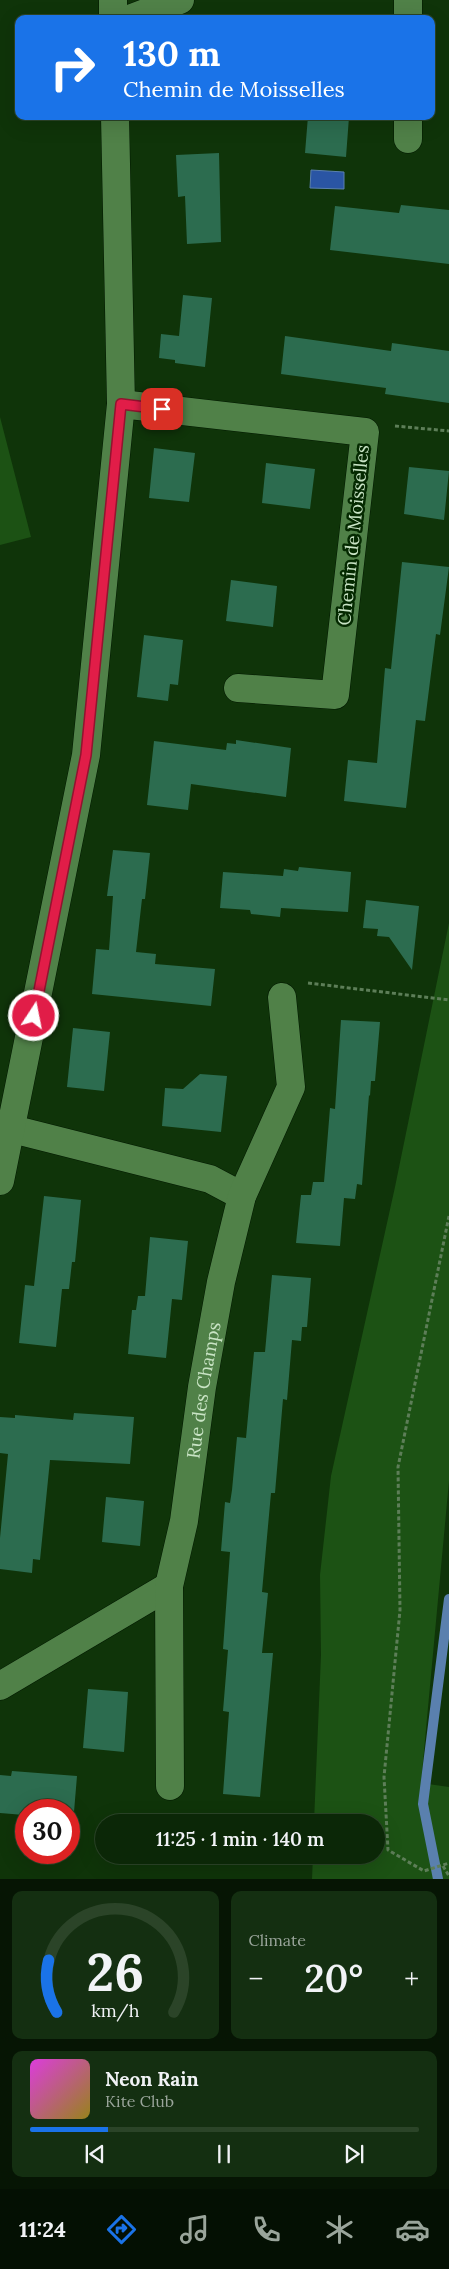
<!DOCTYPE html>
<html lang="en">
<head>
<meta charset="utf-8">
<style>
  :root { --surface:#0b2707; --page:#142f11; --text:#f1f3f6; --muted:#9aa59b; --line:#2b4428; --accent:#1a73e8 }
  body { margin:0; font-family:Lora,serif; background:var(--page); color:var(--text); height:100vh; display:flex; flex-direction:column; font-size:19px; white-space:nowrap }
  * { box-sizing:border-box; margin:0 }
  p { font-size:16px; color:var(--muted) }
  .icon { flex:none; width:28px; height:28px; fill:none; stroke:currentColor; stroke-width:2; stroke-linecap:round; stroke-linejoin:round }
  .map { position:relative; height:1879px; overflow:hidden }
  .panel { display:flex; flex-direction:column; gap:12px; padding:12px; background:#061504; flex:1 }
  .panel>* { flex:none }
  .banner { position:absolute; left:15px; top:15px; width:420px; height:105px; border-radius:10px; box-shadow:0 5px 20px #0002,0 0 0 1px var(--line); background:#1a73e8; color:#fff; overflow:hidden }
  .speed { position:absolute; left:15px; top:1799px; display:flex; gap:10px; font-size:25px; font-weight:700; text-align:center }
  .speed>* { display:grid; place-content:center; width:65px; height:65px; border-radius:50%; background:var(--surface); box-shadow:0 5px 20px #0002,0 0 0 1px var(--line); line-height:1 }
  .speed .limit { border:8px solid #d22; background:#fff; color:#111 }
  .pin { position:absolute; display:grid; place-items:center; width:42px; height:42px; color:#fff; margin:-21px; border-radius:10px; box-shadow:0 2px 8px #0006 }
  .me { position:absolute; width:55px; margin:-28px; rotate:11deg; stroke-linejoin:round; filter:drop-shadow(0 0 4px #0008) }
  .turn { display:flex; align-items:center; gap:18px; height:105px; padding:0 25px; font-size:22px }
  .turn .icon { width:65px; height:65px; stroke-width:2.5 }
  .turn b { display:block; font-size:35px; line-height:42px }
  .big { font-size:38px; font-weight:600; line-height:1.1 }
  .panel .widget { flex:1; display:flex; flex-direction:column; justify-content:center; gap:8px; min-width:0; padding:0 18px; border-radius:10px; background:var(--page) }
  .panel .dial { align-items:center; gap:0 }
  .dial svg { height:130px; overflow:visible; fill:none; stroke:var(--line); stroke-width:7; stroke-linecap:round; text-anchor:middle }
  .dial text { fill:var(--text); stroke:none }
  .song { display:flex; align-items:center; gap:15px }
  .cover { width:60px; height:60px; border-radius:8px; background:linear-gradient(135deg,hsl(300 70% 55%),hsl(50 70% 35%)) }
  .played { height:5px; border-radius:2px; background:linear-gradient(90deg,var(--accent) 20%,var(--line) 20%) }
  .keys { display:flex; justify-content:space-around; direction:ltr }
  .heat { display:flex; justify-content:space-between; align-items:center; font-size:28px; direction:ltr }
  .panel .tiles { flex:1; display:grid; gap:12px; grid-template-columns:1fr 1fr }
  .widget:last-child { grid-column:span 2 }
  .trip { position:absolute; left:95px; top:1814px; width:290px; height:50px; border-radius:25px; background:var(--surface); box-shadow:0 5px 20px #0002,0 0 0 1px var(--line); font-weight:600; line-height:50px; text-align:center }
  .tabs { display:flex; height:80px; justify-content:space-around; align-items:center; background:#041003; color:var(--muted) }
  .tabs .icon { width:35px; height:35px }
  .tabs .active { color:var(--accent) }
  .tabs b { font-size:22px; color:var(--text) }
  .map>svg:first-child { display:block }
</style>
</head>
<body>
<div class="map">
<svg width="449" height="1879" viewBox="0 0 449 1879">
  <rect width="100%" height="100%" fill="#0f3409"/>
  <!-- green -->
  <path fill="#1c5214" d="M0,417l31,120 -31,8z
    M449,923v558l-28,302 28,4v92h-137l1,-24h63v-33h-62l7,-167 -1,-80 11,-99 64,-289z"/>
  <!-- water -->
  <path fill="#2a55a4" stroke="#5a80ae" d="M311,170l33,2v17l-34,-1z"/>
  <g fill="none" stroke-linecap="round" stroke-linejoin="round">
    <!-- stream -->
    <path stroke="#5a80ae" stroke-width="10" d="M438,1879l-15,-75 26,-205"/>
  </g>
  <!-- building -->
  <path fill="#2c6c4f" d="M308,116l41,1 -3,40 -41,-4z
    M219,153l2,89 -34,2 -2,-48 -7,1 -2,-42z
    M401,205l48,5v54l-119,-14 5,-44 64,7z
    M183,295l29,3 -7,69 -30,-4v-3l-16,-2 2,-24 18,2z
    M285,336l106,15 1,-8 57,8v52l-64,-9 1,-6 -105,-14z
    M154,448l41,5 -6,49 -40,-4z
    M266,463l49,6 -5,40 -48,-6z
    M409,467l40,4 -5,49 -40,-6z
    M402,562l47,5 -9,68 -4,-1 -11,87 -9,-1 -10,88 -62,-7 4,-41 29,3 8,-95 6,1z
    M231,580l46,6 -4,41 -47,-6z
    M144,635l39,5 -5,45 -8,-1 -2,17 -31,-4z
    M236,740l55,8 -5,49 -95,-13 -3,26 -41,-5 7,-64 72,9 1,-7 9,1z
    M113,850l37,3 -5,46h-3l-6,53 20,2 -1,10 60,5 -4,37 -119,-12 4,-45 13,1 4,-54h-6z
    M299,867l52,5 -3,40 -67,-4 -1,9 -29,-3 -1,-4 -30,-2 3,-36 60,4 1,-7 14,2z
    M366,900l53,6 -7,64 -23,-33 -12,-1 1,-7 -15,-1z
    M341,1020l39,2 -5,59h-4l-1,15 -1,-1 -7,90 -5,-1 -2,15 -11,-1 -4,48 -44,-3 5,-48h10l2,-13h11l6,-74 5,1z
    M73,1028l37,4 -6,59 -37,-4z
    M200,1074l27,2 -6,56 -59,-6 3,-38 18,1z
    M44,1196l37,4 -6,62h-3l-3,27h-7l-6,58 -37,-4 6,-58 9,1z
    M150,1237l38,4 -6,59 -10,-1 -6,59 -38,-4 4,-44h4l2,-14h7z
    M272,1275l39,3 -4,49h-5l-1,14 -9,-1 -5,60 -4,-1 -8,94h-4l-9,99 6,1 -6,60h11l-13,144 -37,-3 6,-82 -6,-1 5,-61 -5,-1 7,-97 -9,-1 4,-49 5,1 2,-13 5,-53 9,1 8,-86h11z
    M74,1413l60,4 -4,47 -80,-4 -10,100 -7,-1 -1,14 -32,-4v-31l8,-84 -8,-1v-36l15,1v-3l58,5z
    M106,1497l38,4 -4,45 -38,-4z
    M88,1689l40,3 -4,60 -41,-4z
    M12,1771l65,5 -3,36 -50,-4v7l-24,-2v-38l11,1z"/>
  <g fill="none" stroke-linecap="round" stroke-linejoin="round">
    <defs>
      <g id="minor">
        <path d="M408,0v19"/>
        <path d="M113,19v-19"/>
        <path d="M129,19l51,-19"/>
        <path d="M408,139v-23"/>
        <path d="M121,404l244,28 -30,263 -97,-7"/>
        <path d="M12,1129l198,50 32,17"/>
        <path d="M0,1181l86,-426 35,-351 -6,-288"/>
        <path d="M0,1686l169,-100"/>
        <path id="s1" d="M170,1786l-1,-200 15,-65 18,-134 19,-105 21,-86 49,-109 -9,-90"/>
      </g>
    </defs>
    <!-- minor casing -->
    <use href="#minor" stroke="#021900" stroke-width="29"/>
    <!-- path -->
    <path stroke="#5d7e58" stroke-width="3" stroke-dasharray="4 2.5" stroke-linecap="butt" d="M395,426l54,5
      M308,983l141,17
      M449,1216l-51,251 2,143 -16,167 4,73 36,21 25,-8
      M443,1866l6,10"/>
    <!-- minor -->
    <use href="#minor" stroke="#508148" stroke-width="28"/>
  </g>
  <g fill="none" stroke-linecap="round" stroke-linejoin="round">
    <defs>
      <path id="route" d="M34,1016l52,-261 35,-351 41,5"/>
    </defs>
    <!-- route casing -->
    <use href="#route" stroke="#92132f" stroke-width="12"/>
    <!-- route -->
    <use href="#route" stroke="#e11d48" stroke-width="9"/>
  </g>
  <g text-anchor="middle" dominant-baseline="central" stroke-width="5" stroke-linejoin="round" paint-order="stroke">
    <!-- street labels -->
    <g font-size="18" fill="#c9e4c5" stroke="#042900">
      <text transform="translate(353 535) rotate(-84)">Chemin de Moisselles</text>
      <text stroke="none"><textPath href="#s1" startOffset="399">Rue des Champs</textPath></text>
    </g>
  </g>
</svg>
<div class="speed"><div class="limit">30</div></div>
<div class="pin" style="left:162px;top:409px;background:#d93025"><svg class="icon" aria-label="arrive" viewBox="0 0 24 24"><path d="M6 21V4h12l-3 4 3 4H6"/></svg></div>
<svg class="me" style="left:34px;top:1016px" viewBox="-20 -20 40 40"><circle r="17" fill="#e11d48" stroke="#fff" stroke-width="3"/><path d="M0-11L8 9 0 5-8 9z" fill="#fff"/></svg>
<div class="trip">11:25 · 1 min · 140 m</div>
<div class="banner">
<div class="turn"><svg class="icon" aria-label="right" viewBox="0 0 24 24"><path d="M7 20v-9h11M14 6l5 5-5 5"/></svg><div><b>130 m</b>Chemin de Moisselles</div></div>
</div>
</div>
<section class="panel">
<div class="tiles">
<div class="widget dial"><svg viewBox="0 0 100 80">
<path d="M14 69A42 42 0 1 1 86 69"/>
<path d="M14 69A42 42 0 0 1 9 37" stroke="#1a73e8"/>
<text x="50" y="56" font-size="32" font-weight="700">26</text>
<text x="50" y="72" font-size="11">km/h</text>
</svg></div>
<div class="widget"><p>Climate</p>
<div class="heat"><a>−</a><b class="big">20°</b><a>+</a></div>
</div>
<div class="widget">
<div class="song"><i class="cover"></i><div><b>Neon Rain</b><p>Kite Club</p></div></div>
<div class="played"></div>
<div class="keys"><svg class="icon" aria-label="previous" viewBox="0 0 24 24"><path d="M18 5L8 12l10 7zM5 5v14"/></svg><svg class="icon" aria-label="pause" viewBox="0 0 24 24"><path d="M8 5v14M16 5v14"/></svg><svg class="icon" aria-label="next" viewBox="0 0 24 24"><path d="M6 5l10 7-10 7zM19 5v14"/></svg></div>
</div>
</div>
</section>
<nav class="tabs">
<b>11:24</b>
<svg class="icon active" aria-label="directions" viewBox="0 0 24 24"><path d="M12 3l9 9-9 9-9-9zM9 14v-3h6M13 9l2 2-2 2"/></svg>
<svg class="icon" aria-label="music" viewBox="0 0 24 24"><path d="M9 18V5l10-2v13"/><circle cx="6" cy="18" r="3"/><circle cx="16" cy="16" r="3"/></svg>
<svg class="icon" aria-label="phone" viewBox="0 0 24 24"><path d="M5 4h4l2 5-3 2q2 4 5 5l2-3 5 2v4C11 20 4 13 5 4z"/></svg>
<svg class="icon" aria-label="climate" viewBox="0 0 24 24"><path d="M12 3v18M4 7l16 10M4 17L20 7"/></svg>
<svg class="icon" aria-label="car" viewBox="0 0 24 24"><path d="M5 17H2v-5l4-1 3-4h7l3 4 3 1v5h-3M9 17h6M6 11h13"/><circle cx="7" cy="17" r="2"/><circle cx="17" cy="17" r="2"/></svg>
</nav>
</body>
</html>
